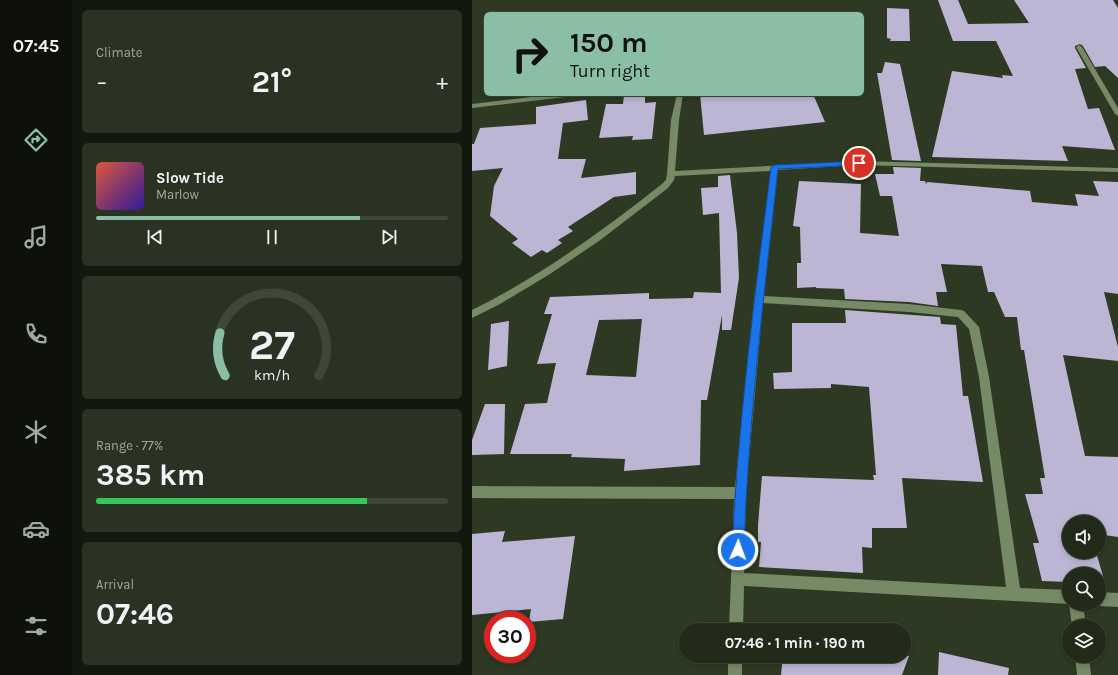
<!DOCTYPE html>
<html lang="en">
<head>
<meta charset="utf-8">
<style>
  :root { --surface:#222b1a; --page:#2a3323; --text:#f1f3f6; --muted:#a2a7a2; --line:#3f4739; --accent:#8abfa5 }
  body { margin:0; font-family:Karla,sans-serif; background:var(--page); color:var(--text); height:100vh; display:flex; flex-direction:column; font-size:15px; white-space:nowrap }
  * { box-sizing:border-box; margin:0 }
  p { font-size:13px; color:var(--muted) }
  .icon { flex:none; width:22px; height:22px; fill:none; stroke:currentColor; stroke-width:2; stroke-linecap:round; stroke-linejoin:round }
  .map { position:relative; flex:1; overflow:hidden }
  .details { display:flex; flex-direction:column; gap:10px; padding:10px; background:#13180e; width:400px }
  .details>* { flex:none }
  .banner { position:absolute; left:12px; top:12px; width:380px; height:84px; border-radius:6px; box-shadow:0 2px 6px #0003,0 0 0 1px var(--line); background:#8abfa5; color:#111; overflow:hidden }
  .fabs { position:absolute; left:590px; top:515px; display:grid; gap:8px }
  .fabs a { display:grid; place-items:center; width:44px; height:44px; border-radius:50%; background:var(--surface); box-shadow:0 2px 6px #0003,0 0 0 1px var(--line); font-size:20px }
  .speed { position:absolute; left:12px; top:611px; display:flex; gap:8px; font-size:20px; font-weight:700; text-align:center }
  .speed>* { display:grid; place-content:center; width:52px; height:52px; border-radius:50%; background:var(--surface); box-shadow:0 2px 6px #0003,0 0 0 1px var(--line); line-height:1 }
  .speed .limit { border:6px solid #d22; background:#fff; color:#111 }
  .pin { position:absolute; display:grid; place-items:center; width:34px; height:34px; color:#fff; margin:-17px; border:2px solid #fff; border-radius:50%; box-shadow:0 1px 4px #0007 }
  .me { position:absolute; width:44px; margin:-22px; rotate:2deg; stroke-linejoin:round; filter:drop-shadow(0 0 3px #0008) }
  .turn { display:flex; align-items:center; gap:14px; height:84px; padding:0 20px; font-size:18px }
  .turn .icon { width:52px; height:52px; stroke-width:2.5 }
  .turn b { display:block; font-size:28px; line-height:34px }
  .big { font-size:30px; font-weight:700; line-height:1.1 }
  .details .widget { flex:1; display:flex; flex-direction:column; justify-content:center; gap:6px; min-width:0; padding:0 14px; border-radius:6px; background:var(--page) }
  .details .dial { align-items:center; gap:0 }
  .dial svg { height:104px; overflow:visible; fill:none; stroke:var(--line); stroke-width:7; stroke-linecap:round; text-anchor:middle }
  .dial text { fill:var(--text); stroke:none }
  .song { display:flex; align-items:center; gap:12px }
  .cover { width:48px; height:48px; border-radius:6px; background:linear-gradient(135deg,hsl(10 70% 55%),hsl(250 70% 35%)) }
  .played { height:4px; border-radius:2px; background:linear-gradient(90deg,var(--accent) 75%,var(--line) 75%) }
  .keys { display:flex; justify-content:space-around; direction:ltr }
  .heat { display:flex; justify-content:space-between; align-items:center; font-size:22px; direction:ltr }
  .charge { height:6px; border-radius:3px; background:linear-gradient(90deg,#34c759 77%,var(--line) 0) }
  .trip { position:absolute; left:207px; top:623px; width:232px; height:40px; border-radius:20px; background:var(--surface); box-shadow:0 2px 6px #0003,0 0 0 1px var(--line); font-weight:700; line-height:40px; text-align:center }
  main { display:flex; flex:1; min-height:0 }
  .tabs { display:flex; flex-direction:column; width:72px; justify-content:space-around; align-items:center; background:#0e110a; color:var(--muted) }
  .tabs .icon { width:28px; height:28px }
  .tabs .current { color:var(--accent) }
  .tabs b { font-size:18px; color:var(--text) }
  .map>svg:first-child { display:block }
</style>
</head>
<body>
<main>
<nav class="tabs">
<b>07:45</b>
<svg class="icon current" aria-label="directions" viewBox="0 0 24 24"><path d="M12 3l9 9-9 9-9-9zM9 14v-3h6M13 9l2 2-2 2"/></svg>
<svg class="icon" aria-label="music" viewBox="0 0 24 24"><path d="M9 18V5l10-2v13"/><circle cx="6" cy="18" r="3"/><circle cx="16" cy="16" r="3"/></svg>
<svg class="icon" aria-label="phone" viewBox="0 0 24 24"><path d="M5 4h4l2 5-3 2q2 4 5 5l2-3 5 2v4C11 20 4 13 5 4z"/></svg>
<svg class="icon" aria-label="climate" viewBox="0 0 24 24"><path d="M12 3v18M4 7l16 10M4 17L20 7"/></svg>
<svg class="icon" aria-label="car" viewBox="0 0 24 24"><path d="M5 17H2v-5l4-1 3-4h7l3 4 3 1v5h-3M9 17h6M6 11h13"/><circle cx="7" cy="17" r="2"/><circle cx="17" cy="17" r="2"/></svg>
<svg class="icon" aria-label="filters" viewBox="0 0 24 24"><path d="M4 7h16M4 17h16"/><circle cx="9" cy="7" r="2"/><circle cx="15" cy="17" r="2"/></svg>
</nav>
<section class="details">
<div class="widget"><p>Climate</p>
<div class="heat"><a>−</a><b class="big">21°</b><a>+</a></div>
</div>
<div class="widget">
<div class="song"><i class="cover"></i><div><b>Slow Tide</b><p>Marlow</p></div></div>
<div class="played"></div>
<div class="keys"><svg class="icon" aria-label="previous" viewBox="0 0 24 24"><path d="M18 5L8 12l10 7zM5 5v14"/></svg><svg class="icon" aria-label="pause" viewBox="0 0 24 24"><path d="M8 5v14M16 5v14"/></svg><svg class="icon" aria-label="next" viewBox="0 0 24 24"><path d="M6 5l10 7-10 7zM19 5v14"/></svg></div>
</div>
<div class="widget dial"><svg viewBox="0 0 100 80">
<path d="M14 69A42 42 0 1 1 86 69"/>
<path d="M14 69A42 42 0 0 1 10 36" stroke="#8abfa5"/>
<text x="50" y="56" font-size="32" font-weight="700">27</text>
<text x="50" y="72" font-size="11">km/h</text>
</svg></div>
<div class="widget"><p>Range · 77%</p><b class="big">385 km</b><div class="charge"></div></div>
<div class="widget"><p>Arrival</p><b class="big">07:46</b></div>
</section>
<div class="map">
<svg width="646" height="675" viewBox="0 0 646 675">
  <rect width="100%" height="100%" fill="#2d3922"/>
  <!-- building -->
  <path fill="#bcb6d4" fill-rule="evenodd" d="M466,0h20l10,24 61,-1 -15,-23h99l5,8v70l-13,-12 -10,1 -12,-21 -3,-2 -5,2v2l11,20 -11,1 13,40 11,-1 16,42 -53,-4 6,15 -136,-4 20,-86 51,7 -1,-3 11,1 -17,-35h-43z
    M415,8l22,1 1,32h-20l1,-2 -4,-1z
    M413,62l15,2 21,97 -29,-1 -15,-87h5z
    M161,94h12v9l11,-1 -4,37 -20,1 1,-4 -34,2 7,-34h17l1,-9z
    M228,94h113l12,28 -121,13z
    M114,100l2,20 -25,3 -5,36h28l-5,19 55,-6v22l-22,3 -46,30 5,4 -15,9 4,3 -15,10 -5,-3 -11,7 -19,-14 6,-4 -28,-23 4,-30 9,-18 -31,3v-27h2l6,-16 56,-4v-17z
    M421,167l28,1 -1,13h5l1,3 1,-2 103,9 2,11 46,4 -3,-12 24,2 -6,-15 25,1v112l-14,-2 14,55v14l-55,-6 22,101 33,1v80l-14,-2 1,4 -6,-1v-16h-30v30h27l9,31h-6v-9h-30v8l-27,-1 -9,-38h6l-14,-49h18l-3,-16h5l-21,-128h-3l-4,-33h-12l-11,-25h-6l-6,-26 -41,-2 6,28h-11l2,14 -29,-4 -64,-3 -1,-10 -28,-1v-1l-19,1v-25h4l-1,-36 -7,-1 6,-45 62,3 -1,49 39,3 -7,-40h-12l-5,-22h19z
    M258,175l7,58 2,45 -8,52h-9v-15l-15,85h-6l-1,65 -76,6 1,-12 -54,-2 1,-3h-62l15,-50 22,-1 9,-40 -19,1 15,-50h-8l6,-17 99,-4v6l44,-1 1,-6 27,1 -2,-80 -16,2 -2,-27 17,-1v-11zM170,319l-6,58 -50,-2 13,-55z
    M373,310l95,7 1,7 15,1 7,71h5l15,86 -81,-4 5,50h-35v20l-10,-1 1,26 -104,-6 2,-25h-3v-17l4,-49 112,4 -1,-5h3l-7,-88 -38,-3v4l-57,1 -1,-16 19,-1v-49h54z
    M37,321l-2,45 -19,4 3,-46z
    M13,404h20l-1,50 -32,1v-15z
    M33,531l-3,11 73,-6 -12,83 -34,3 2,-13 -59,6v-81z
    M467,652l70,16 -1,7h-70z
    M311,656h126l-7,19h-121z"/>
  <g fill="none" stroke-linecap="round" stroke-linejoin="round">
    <!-- minor -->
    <path fill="#768a66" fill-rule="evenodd" d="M607,45l3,2 36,61v8l-3,-2 -39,-67z
      M85,94h20l-3,2 -102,12v-4z
      M205,94h6l-4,26 -4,51 184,-10 259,7v4l-259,-7 -81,5 -14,126 145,8 52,6 3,1 15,16 10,50 31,211 49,2v14l-325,-18 -1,44h-14l5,-131 -262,-1v-12l263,1 19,-188 17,-128 -96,5 -1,4 -6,8 -69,53 -49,33 -50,30 -28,14v-8c69,-34 130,-79 190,-126l4,-4 1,-6 4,-54zM291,303l146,9 49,5 11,12 10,48 27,210 -262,-14 2,-80z
      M627,592l19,1v14l-19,-1 -4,-2h4z
      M597,604h14l3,22h-14z
      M256,656h14v19h-14z
      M603,656h14l2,19h-14z"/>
  </g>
  <!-- route -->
  <path fill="#1a73e8" stroke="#114b97" d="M387,161l3,2 -1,2 -83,4c-14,127 -30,254 -34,381l-2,5 -4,1 -4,-1 -2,-5c6,-128 23,-256 39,-383l4,-2z"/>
</svg>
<div class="fabs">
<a><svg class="icon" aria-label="sound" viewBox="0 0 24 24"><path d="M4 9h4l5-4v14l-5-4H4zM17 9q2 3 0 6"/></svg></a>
<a><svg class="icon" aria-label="search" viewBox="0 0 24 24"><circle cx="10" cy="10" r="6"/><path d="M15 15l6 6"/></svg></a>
<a><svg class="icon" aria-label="layers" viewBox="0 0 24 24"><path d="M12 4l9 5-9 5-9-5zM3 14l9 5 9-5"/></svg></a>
</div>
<div class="speed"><div class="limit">30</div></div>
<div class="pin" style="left:387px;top:163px;background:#d93025"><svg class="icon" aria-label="arrive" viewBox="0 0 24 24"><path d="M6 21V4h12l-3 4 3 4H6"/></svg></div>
<svg class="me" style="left:266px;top:550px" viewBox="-20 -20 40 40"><circle r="17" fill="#1a73e8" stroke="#fff" stroke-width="3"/><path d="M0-11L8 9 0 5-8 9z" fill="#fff"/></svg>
<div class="trip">07:46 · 1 min · 190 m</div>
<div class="banner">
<div class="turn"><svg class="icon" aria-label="right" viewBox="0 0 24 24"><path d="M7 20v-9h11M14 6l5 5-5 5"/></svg><div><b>150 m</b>Turn right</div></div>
</div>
</div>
</main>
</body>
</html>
